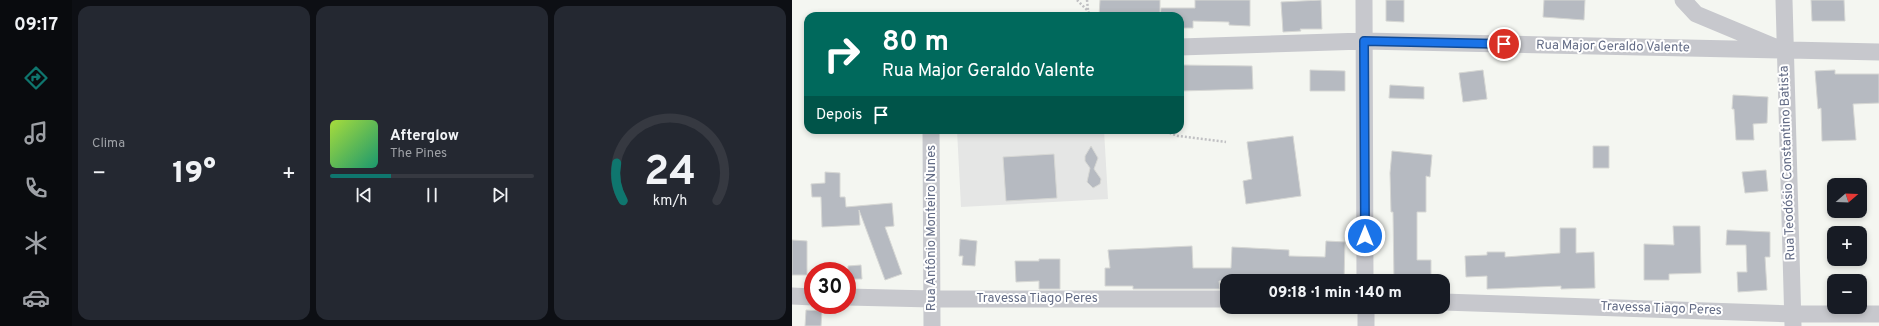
<!DOCTYPE html>
<html lang="pt">
<head>
<meta charset="utf-8">
<style>
  :root { --surface:#171b24; --page:#242831; --text:#f1f3f6; --muted:#9ea1a6; --line:#363941; --accent:#0f766e }
  body { margin:0; font-family:Overpass,sans-serif; background:var(--page); color:var(--text); height:100vh; display:flex; flex-direction:column; font-size:15px; white-space:nowrap }
  * { box-sizing:border-box; margin:0 }
  p { font-size:13px; color:var(--muted) }
  .icon { flex:none; width:22px; height:22px; fill:none; stroke:currentColor; stroke-width:2; stroke-linecap:round; stroke-linejoin:round }
  .map { position:relative; flex:1; overflow:hidden }
  .sheet { display:flex; flex-direction:column; gap:6px; padding:6px; background:#0d0f14; width:720px }
  .sheet>* { flex:none }
  .guide { position:absolute; left:12px; top:12px; width:380px; height:122px; border-radius:12px; box-shadow:0 2px 6px #0003; background:#00695c; color:#fff; overflow:hidden }
  .needle { width:26px; rotate:71deg }
  .buttons { position:absolute; left:1035px; top:178px; display:grid; gap:8px }
  .buttons a { display:grid; place-items:center; width:40px; height:40px; border-radius:8px; background:var(--surface); box-shadow:0 2px 6px #0003; font-size:20px }
  .speed { position:absolute; left:12px; top:262px; display:flex; gap:8px; font-size:20px; font-weight:700; text-align:center }
  .speed>* { display:grid; place-content:center; width:52px; height:52px; border-radius:50%; background:var(--surface); box-shadow:0 2px 6px #0003; line-height:1 }
  .speed .limit { border:6px solid #d22; background:#fff; color:#111 }
  .pin { position:absolute; display:grid; place-items:center; width:34px; height:34px; color:#fff; margin:-17px; border:2px solid #fff; border-radius:50%; box-shadow:0 1px 4px #0007 }
  .me { position:absolute; width:44px; margin:-22px; rotate:0deg; stroke-linejoin:round; filter:drop-shadow(0 0 3px #0008) }
  .turn { display:flex; align-items:center; gap:14px; height:84px; padding:0 12px; font-size:18px }
  .turn .icon { width:52px; height:52px; stroke-width:2.5 }
  .turn b { display:block; font-size:28px; line-height:34px }
  .then { display:flex; align-items:center; height:38px; padding:0 12px; background:#0003; gap:8px; font-size:15px }
  .big { font-size:30px; font-weight:800; line-height:1.1 }
  .sheet .card { flex:1; display:flex; flex-direction:column; justify-content:center; gap:6px; min-width:0; padding:0 14px; border-radius:12px; background:var(--page) }
  .sheet .dial { align-items:center; gap:0 }
  .dial svg { height:104px; overflow:visible; fill:none; stroke:var(--line); stroke-width:7; stroke-linecap:round; text-anchor:middle }
  .dial text { fill:var(--text); stroke:none }
  .song { display:flex; align-items:center; gap:12px }
  .cover { width:48px; height:48px; border-radius:6px; background:linear-gradient(135deg,hsl(80 70% 55%),hsl(160 70% 35%)) }
  .played { height:4px; border-radius:2px; background:linear-gradient(90deg,var(--accent) 30%,var(--line) 30%) }
  .keys { display:flex; justify-content:space-around; direction:ltr }
  .heat { display:flex; justify-content:space-between; align-items:center; font-size:22px; direction:ltr }
  .sheet .tiles { flex:1; display:grid; gap:6px; grid-template-columns:repeat(3,1fr) }
  .trip { position:absolute; left:428px; top:274px; width:230px; height:40px; border-radius:12px; background:var(--surface); box-shadow:0 2px 6px #0003; font-weight:800; line-height:40px; text-align:center }
  main { display:flex; flex:1; min-height:0 }
  .tabs { display:flex; flex-direction:column; width:72px; justify-content:space-around; align-items:center; background:#090b0e; color:var(--muted) }
  .tabs .icon { width:28px; height:28px }
  .tabs .current { color:var(--accent) }
  .tabs b { font-size:18px; color:var(--text) }
  .map>svg:first-child { display:block }
</style>
</head>
<body>
<main>
<nav class="tabs">
<b>09:17</b>
<svg class="icon current" aria-label="directions" viewBox="0 0 24 24"><path d="M12 3l9 9-9 9-9-9zM9 14v-3h6M13 9l2 2-2 2"/></svg>
<svg class="icon" aria-label="music" viewBox="0 0 24 24"><path d="M9 18V5l10-2v13"/><circle cx="6" cy="18" r="3"/><circle cx="16" cy="16" r="3"/></svg>
<svg class="icon" aria-label="phone" viewBox="0 0 24 24"><path d="M5 4h4l2 5-3 2q2 4 5 5l2-3 5 2v4C11 20 4 13 5 4z"/></svg>
<svg class="icon" aria-label="climate" viewBox="0 0 24 24"><path d="M12 3v18M4 7l16 10M4 17L20 7"/></svg>
<svg class="icon" aria-label="car" viewBox="0 0 24 24"><path d="M5 17H2v-5l4-1 3-4h7l3 4 3 1v5h-3M9 17h6M6 11h13"/><circle cx="7" cy="17" r="2"/><circle cx="17" cy="17" r="2"/></svg>
</nav>
<section class="sheet">
<div class="tiles">
<div class="card"><p>Clima</p>
<div class="heat"><a>−</a><b class="big">19°</b><a>+</a></div>
</div>
<div class="card">
<div class="song"><i class="cover"></i><div><b>Afterglow</b><p>The Pines</p></div></div>
<div class="played"></div>
<div class="keys"><svg class="icon" aria-label="previous" viewBox="0 0 24 24"><path d="M18 5L8 12l10 7zM5 5v14"/></svg><svg class="icon" aria-label="pause" viewBox="0 0 24 24"><path d="M8 5v14M16 5v14"/></svg><svg class="icon" aria-label="next" viewBox="0 0 24 24"><path d="M6 5l10 7-10 7zM19 5v14"/></svg></div>
</div>
<div class="card dial"><svg viewBox="0 0 100 80">
<path d="M14 69A42 42 0 1 1 86 69"/>
<path d="M14 69A42 42 0 0 1 9 40" stroke="#0f766e"/>
<text x="50" y="56" font-size="32" font-weight="700">24</text>
<text x="50" y="72" font-size="11">km/h</text>
</svg></div>
</div>
</section>
<div class="map">
<svg width="1087" height="326" viewBox="0 0 1087 326">
  <rect width="100%" height="100%" fill="#f4f6f1"/>
  <!-- built -->
  <path fill="#e5e6e5" d="M165,130h147l4,69 -147,8z"/>
  <!-- building -->
  <path fill="#b6bac1" stroke="#d6d7d4" d="M308,0h60v16h-61z
    M403,0h55v26l-21,-1v-3l-36,-1v7h-13v-12h-20l1,-8h34z
    M529,0l1,29h-22l1,2 -18,1 -2,-30z
    M594,0h18v22l-18,-1z
    M752,0h41l-1,20 -41,-3z
    M1019,0h33l1,21h-33z
    M388,65l72,1 1,23 -73,2z
    M518,70l35,1v20h-35z
    M691,70l4,29 -24,3 -4,-29z
    M1043,70v4h44v29l-26,1 3,36 -34,1 -1,-33 -3,1 -3,-38z
    M598,85l34,2v12l-35,-1z
    M941,95l35,2 -1,26 -14,1 1,16h-18l-2,-31h-2z
    M501,136l8,60 -55,8 -3,-23 9,-2 -5,-37z
    M299,146l7,12 -4,11 7,10 -1,5 -7,4 -6,-6 3,-14 -5,-7v-5z
    M801,146h16v22h-16z
    M600,151l40,4 -2,22 -4,-1v36h-9v48h14v21h-37l-1,-69h-2l-1,-39z
    M262,154l3,44 -51,3 -3,-44z
    M974,170l2,21 -23,2 -3,-21z
    M33,172l15,1v24h5l1,10 46,-4 2,23 -9,1 17,47 -17,6 -26,-70 1,15 -38,2 -1,-30h-9l-1,-13 14,-1z
    M881,226h27l1,47 -32,1v6h-25v-36l30,1z
    M768,228h16v25l18,-1 1,36 -34,1v-3l-74,3v-13l-21,1 -1,-21 22,-1v-3h18v5l55,-4z
    M935,230l43,2v25h-5l2,33 -29,2 -1,-20h10l-1,-27h-20z
    M168,239l17,2 -2,25 -13,-1 1,-9h-4z
    M0,240l15,1v34h-15z
    M534,241l19,1 -1,39h-125l1,8h-87v-3h-28v-18h5l-2,-18 84,-4 1,22h38l1,-21 57,3v6l36,1z
    M247,259h21v30h-21v-8l-23,1 -1,-21h24z
    M69,265l1,14h-14v-13z
    M14,310l16,1 -1,15h-16z"/>
  <g fill="none" stroke-linecap="round" stroke-linejoin="round">
    <!-- path -->
    <path stroke="#c0c0c3" stroke-width="2.5" stroke-dasharray="2 2" stroke-linecap="butt" d="M285,0l11,11 2,5
      M295,0l1,10
      M370,130l16,6 48,6"/>
    <!-- street -->
    <path stroke="#c7c8cd" stroke-width="17" d="M572,0l1,281
      M891,0l13,14 79,33
      M992,0l9,326
      M388,47l184,-6 515,11
      M139,130l1,196
      M0,296l21,1
      M55,297l85,2h295
      M651,302l350,12h86
      M574,307v19"/>
  </g>
  <g fill="none" stroke-linecap="round" stroke-linejoin="round">
    <defs>
      <path id="route" d="M573,236l-1,-195 140,3"/>
    </defs>
    <!-- route casing -->
    <use href="#route" stroke="#114b97" stroke-width="10"/>
    <!-- route -->
    <use href="#route" stroke="#1a73e8" stroke-width="7"/>
  </g>
  <g text-anchor="middle" dominant-baseline="central" stroke-width="4" stroke-linejoin="round" paint-order="stroke">
    <!-- street labels -->
    <g font-size="13" fill="#626b85" stroke="#fff">
      <text transform="translate(821 47) rotate(1)">Rua Major Geraldo Valente</text>
      <text transform="translate(996 163) rotate(-92)">Rua Teodósio Constantino Batista</text>
      <text transform="translate(140 228) rotate(-90)">Rua Antônio Monteiro Nunes</text>
      <text x="245" y="299">Travessa Tiago Peres</text>
      <text transform="translate(869 309) rotate(2)">Travessa Tiago Peres</text>
    </g>
  </g>
</svg>
<div class="buttons">
<a><svg class="needle" viewBox="-14 -14 28 28"><path d="M0-13l5 13h-10z" fill="#e53935"/><path d="M0 13l5-13h-10z" fill="#9ea1a6"/></svg></a>
<a>+</a>
<a>−</a>
</div>
<div class="speed"><div class="limit">30</div></div>
<div class="pin" style="left:712px;top:44px;background:#d93025"><svg class="icon" aria-label="arrive" viewBox="0 0 24 24"><path d="M6 21V4h12l-3 4 3 4H6"/></svg></div>
<svg class="me" style="left:573px;top:236px" viewBox="-20 -20 40 40"><circle r="17" fill="#1a73e8" stroke="#fff" stroke-width="3"/><path d="M0-11L8 9 0 5-8 9z" fill="#fff"/></svg>
<div class="trip">09:18 · 1 min · 140 m</div>
<div class="guide">
<div class="turn"><svg class="icon" aria-label="right" viewBox="0 0 24 24"><path d="M7 20v-9h11M14 6l5 5-5 5"/></svg><div><b>80 m</b>Rua Major Geraldo Valente</div></div>
<div class="then">Depois<svg class="icon" aria-label="arrive" viewBox="0 0 24 24"><path d="M6 21V4h12l-3 4 3 4H6"/></svg></div>
</div>
</div>
</main>
</body>
</html>
